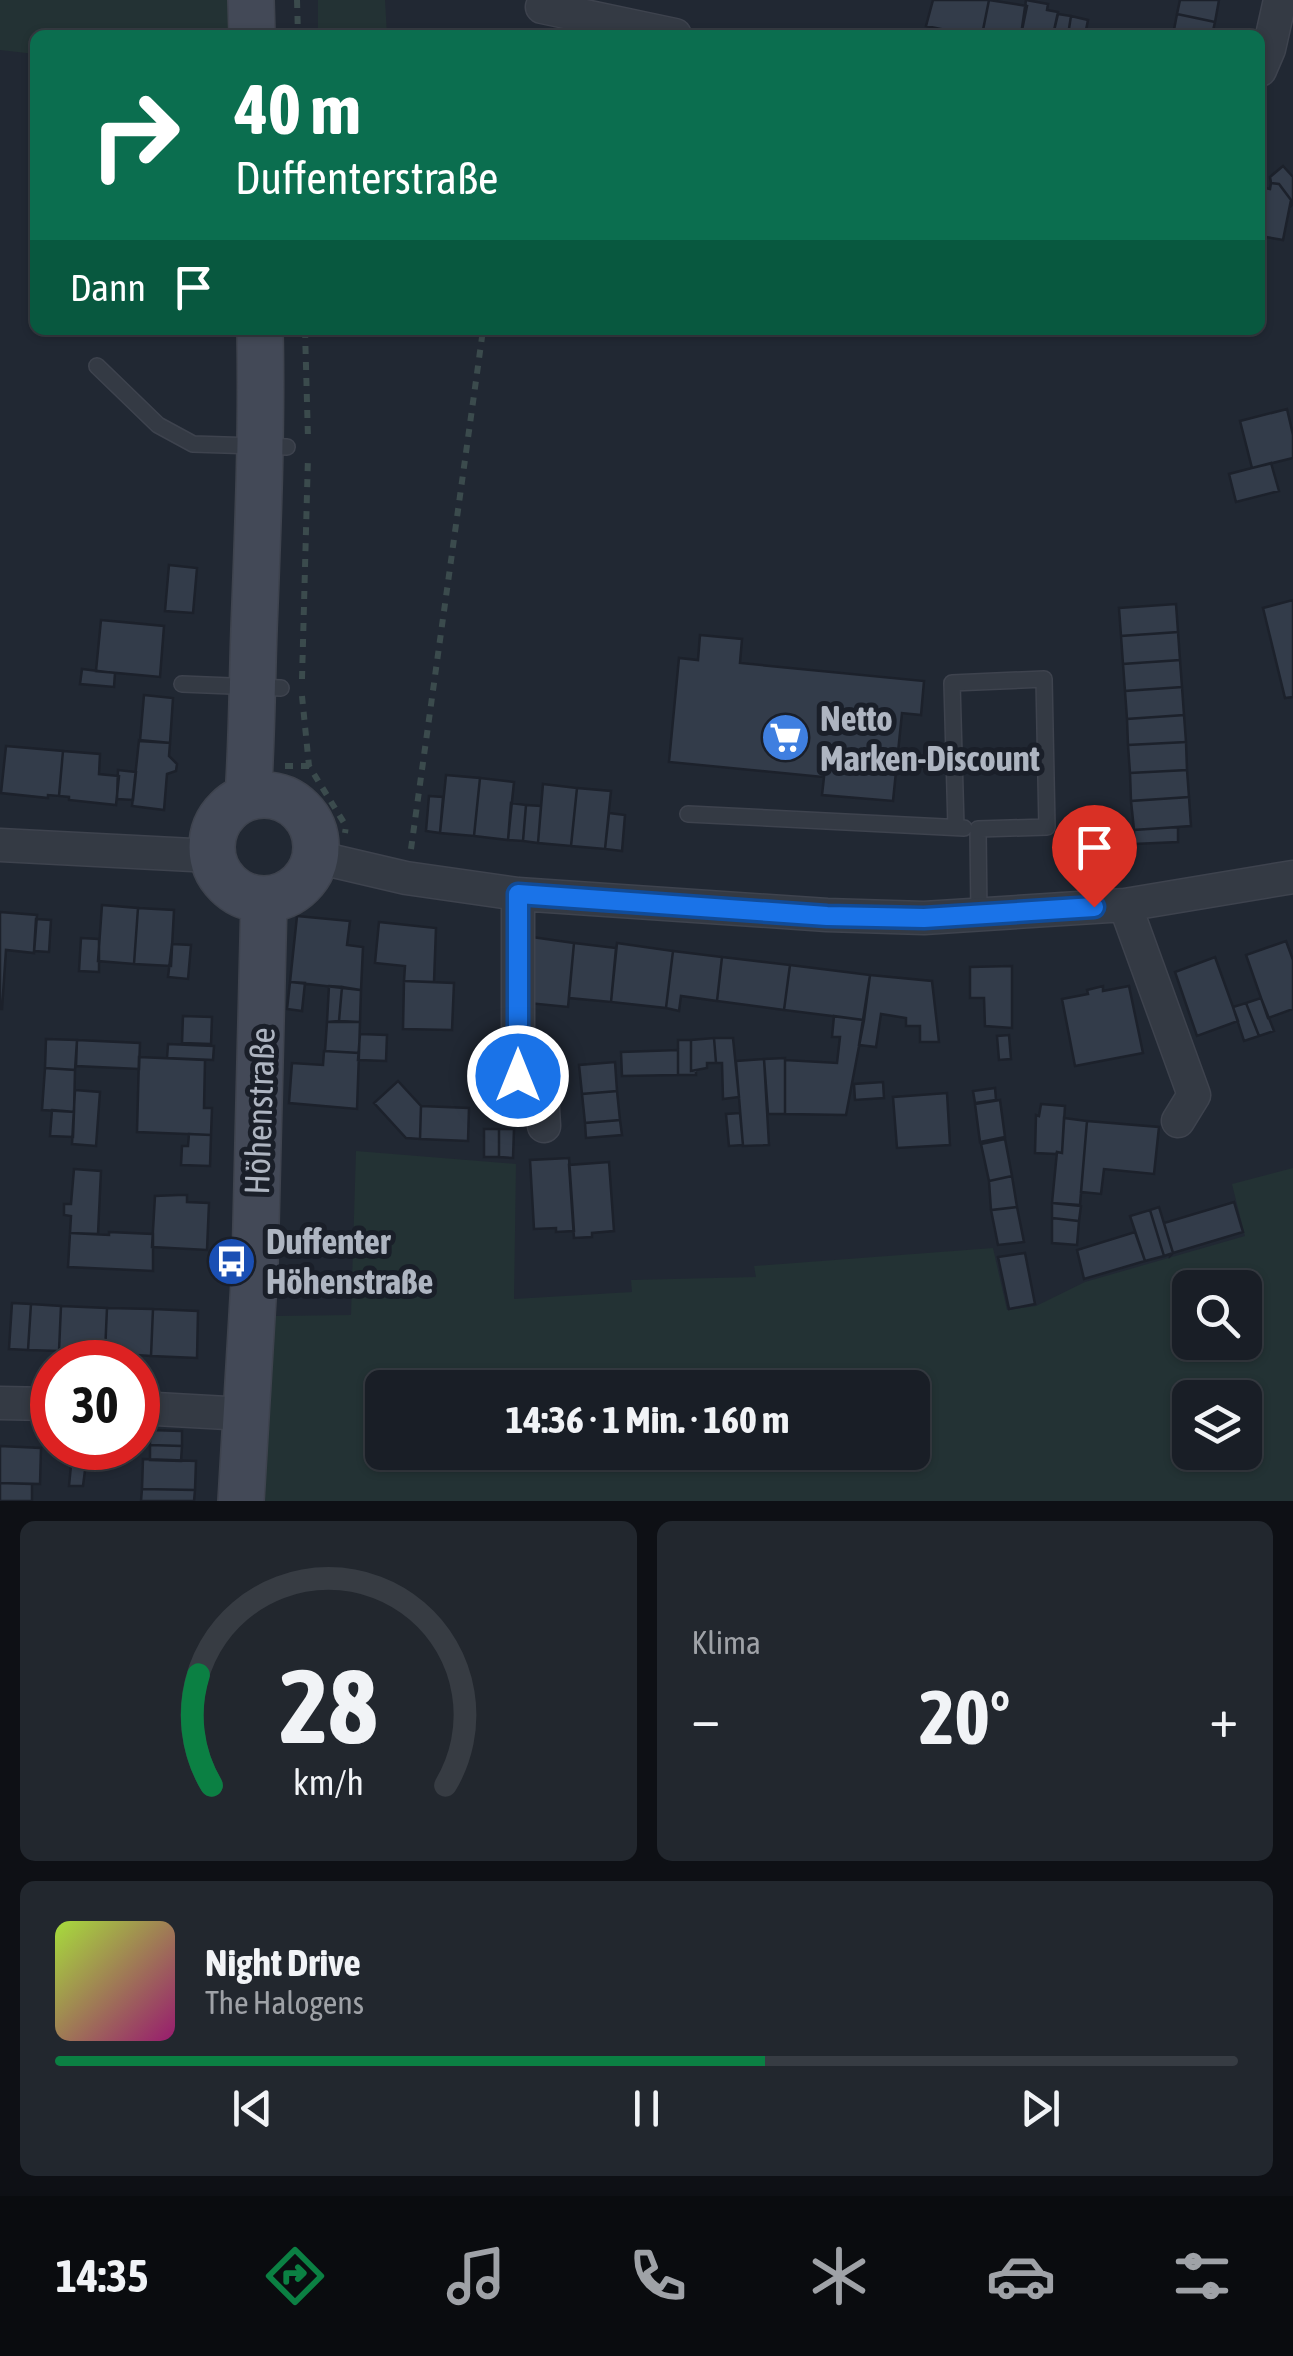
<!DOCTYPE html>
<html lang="de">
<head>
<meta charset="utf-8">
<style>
  :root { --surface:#191e26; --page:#22272e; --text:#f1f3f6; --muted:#9fa2a7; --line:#373c43; --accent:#0b8043 }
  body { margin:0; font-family:"Asap Condensed",sans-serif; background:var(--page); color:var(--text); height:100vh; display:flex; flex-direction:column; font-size:38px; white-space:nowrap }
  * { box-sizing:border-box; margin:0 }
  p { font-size:32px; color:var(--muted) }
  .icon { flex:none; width:55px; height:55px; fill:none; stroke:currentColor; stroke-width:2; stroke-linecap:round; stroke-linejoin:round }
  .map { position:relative; height:1501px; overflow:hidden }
  .side { display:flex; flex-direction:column; gap:20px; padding:20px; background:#0e1015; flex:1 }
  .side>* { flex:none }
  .top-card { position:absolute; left:30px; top:30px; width:1235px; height:305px; border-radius:15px; box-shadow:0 2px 8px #0004,0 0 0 2px var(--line); background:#0b6e4f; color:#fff; overflow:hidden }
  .tools { position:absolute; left:1172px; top:1270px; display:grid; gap:20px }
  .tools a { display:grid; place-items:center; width:90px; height:90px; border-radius:15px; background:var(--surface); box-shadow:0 2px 8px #0004,0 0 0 2px var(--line); font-size:50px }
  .speed { position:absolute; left:30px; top:1340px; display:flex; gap:20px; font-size:50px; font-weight:700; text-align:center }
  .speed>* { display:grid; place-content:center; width:130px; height:130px; border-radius:50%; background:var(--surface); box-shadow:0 2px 8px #0004,0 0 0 2px var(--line); line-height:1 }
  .speed .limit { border:15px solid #d22; background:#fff; color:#111 }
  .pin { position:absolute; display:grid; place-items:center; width:85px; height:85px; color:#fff; margin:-102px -42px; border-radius:50% 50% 50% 0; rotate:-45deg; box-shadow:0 0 10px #0007 }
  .pin .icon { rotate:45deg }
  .me { position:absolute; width:110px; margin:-55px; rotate:0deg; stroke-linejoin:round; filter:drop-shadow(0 0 8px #0008) }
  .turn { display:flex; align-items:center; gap:35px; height:210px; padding:0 40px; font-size:45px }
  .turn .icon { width:130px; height:130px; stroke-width:2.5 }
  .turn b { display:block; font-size:70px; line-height:85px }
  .then { display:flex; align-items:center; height:95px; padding:0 40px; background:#0003; gap:20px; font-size:38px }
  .big { font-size:75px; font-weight:700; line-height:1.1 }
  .side .tile { flex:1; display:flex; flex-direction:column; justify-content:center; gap:15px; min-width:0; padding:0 35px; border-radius:15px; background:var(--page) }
  .side .dial { align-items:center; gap:0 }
  .dial svg { height:260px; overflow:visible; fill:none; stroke:var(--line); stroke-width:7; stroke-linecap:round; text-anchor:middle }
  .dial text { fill:var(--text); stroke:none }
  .song { display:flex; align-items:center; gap:30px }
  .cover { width:120px; height:120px; border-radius:15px; background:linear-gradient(135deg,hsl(80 70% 55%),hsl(320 70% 35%)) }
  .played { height:10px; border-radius:5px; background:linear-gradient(90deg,var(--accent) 60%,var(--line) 60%) }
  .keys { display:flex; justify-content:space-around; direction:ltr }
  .heat { display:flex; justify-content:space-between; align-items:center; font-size:55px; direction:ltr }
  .side .tiles { flex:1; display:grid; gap:20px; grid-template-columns:1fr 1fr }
  .tile:last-child { grid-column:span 2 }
  .trip { position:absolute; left:365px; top:1370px; width:565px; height:100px; border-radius:15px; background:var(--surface); box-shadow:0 2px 8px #0004,0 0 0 2px var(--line); font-weight:700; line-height:100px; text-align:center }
  .tabs { display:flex; height:160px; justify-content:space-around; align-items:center; background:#0a0c0f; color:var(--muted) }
  .tabs .icon { width:70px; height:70px }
  .tabs .current { color:var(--accent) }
  .tabs b { font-size:45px; color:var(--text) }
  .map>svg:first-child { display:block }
</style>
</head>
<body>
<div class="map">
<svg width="1293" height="1501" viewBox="0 0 1293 1501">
  <rect width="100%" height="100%" fill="#212833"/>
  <!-- green -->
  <path fill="#233234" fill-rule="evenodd" d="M0,0h236l2,35h-203v19l-35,-4z
    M318,0h67l2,35h-69z
    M356,1151l160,13 -2,135 118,-7 -1,-12 125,-3 -2,-11 239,-18 14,62 29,-4 49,-24 160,-46 -13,-52 61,-16v333h-1029l10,-185 77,-1zM1190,1288h55v54h-55zM382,1388h530v64h-530zM1190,1398h55v54h-55z"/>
  <!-- building -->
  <path fill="#333c4a" stroke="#1c212b" stroke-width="2.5" d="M933,0h56l-7,35h-12l-44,-9z
    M989,0l38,6 -6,29h-39z
    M1026,0l22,4 -1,6 11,2 -5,23h-32z
    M1180,0h39l-4,22 -38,-8z
    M1058,14l13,2 -3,19h-15z
    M1177,14l38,8 -3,13h-39z
    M1071,16l17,4 -3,15h-17z
    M1283,166l10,11v27l-2,2v-6l-12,-16 -8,-1 -1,-6z
    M1271,183l8,1 12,16 -8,40 -23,-4v-49l10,2z
    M1287,409l6,26v23l-41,10 -12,-47z
    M1271,463l8,28 -43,11 -7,-28z
    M169,565l28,3 -4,45 -28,-2z
    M1293,600v97l-8,1 -22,-90z
    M1176,604l2,28 -57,4 -2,-28z
    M101,620l63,6 -4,51 -64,-6z
    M1178,632l2,28 -57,4 -2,-28z
    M700,635l42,4 -2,24 184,18 -3,34 -19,-2 -9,88 -71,-6 2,-18 -155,-15 10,-104 19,2z
    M1180,660l2,27 -57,4 -2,-27z
    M82,669l33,4 -1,14 -34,-3z
    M1182,687l2,28 -57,4 -2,-28z
    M144,695l29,3 -3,45 -30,-2z
    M1184,715l2,27 -58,3 -1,-26z
    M139,740l31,3 -1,13 8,8 -1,7 -9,3 -3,36 -32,-4z
    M1186,742l1,28 -57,3 -2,-28z
    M6,746l57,5 -4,45 -11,-1v3l-47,-5z
    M63,751l37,3 -1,20 20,2 -3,29 -47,-5v-3l-10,-1z
    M118,770l18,2 -3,28 -16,-1z
    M1187,770l2,27 -58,4 -1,-28z
    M446,775l34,3 -6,58 -34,-3z
    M480,778l34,4 -6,58 -34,-4z
    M543,784l34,4 -6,58 -33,-3z
    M577,788l34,3 -6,58 -34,-3z
    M429,796l14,1 -3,36 -14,-2z
    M1189,797l2,29 -57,4 -3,-29z
    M511,803l15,2 -3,36 -15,-1z
    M526,805l15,1 -3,37 -15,-2z
    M609,813l16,2 -3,36 -17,-2z
    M1178,827v15l-44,2v-14z
    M102,905l36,3 -4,56 -36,-3z
    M138,908l36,2 -3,56 -37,-2z
    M0,912l37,3 -3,38 -28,-3 -4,59h-2z
    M297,916l53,5 -3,24 16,2 -2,43 -71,-8z
    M36,919l15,1 -2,32 -15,-1z
    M379,922l57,6 -2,54 -30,-1 1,-15 -30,-3z
    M532,937l42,6 -6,64 -40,-4z
    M81,938l18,1v33l-20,-1z
    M1286,941l7,19v49l-25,9 -22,-63z
    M574,943l42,5 -5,54 -42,-4z
    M617,943l56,8 -7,57 -55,-6z
    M172,944l19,1 -3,34 -20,-2z
    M673,951l49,6 -5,44 -36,-5 -2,15 -13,-3z
    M722,957l68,8 -6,45 -67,-9z
    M1215,957l23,64 -41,15 -22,-64z
    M790,965l80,10 -6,45 -80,-10z
    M1012,966v62l-27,-2 -1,-28h-14v-31z
    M870,975l62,6 7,61h-19v-16h-14v-8l-25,-4 -5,33 -17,-2z
    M404,981l50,2 -2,47 -49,-1z
    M290,982l15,1 -3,28 -15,-2z
    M329,986l13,1 -3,34 -12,1z
    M1103,986v5l26,-5 14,67 -68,13 -13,-67 26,-5 -1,-4z
    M342,987l19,3 -1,32 -21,-1z
    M1261,998l13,33 -15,5 -13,-33z
    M1246,1003l13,33 -15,5 -11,-34z
    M183,1016l29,1 -1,27 -29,-1z
    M834,1016l30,4 -18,95 -61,-1v-54l52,3 3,-26h-8z
    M327,1022h33l-1,31 -34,-2z
    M360,1034l27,1 -1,26 -28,-1z
    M1009,1035l2,24 -12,1 -2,-24z
    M714,1038l2,25h-9v5l-16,3v-31z
    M714,1038h19l6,59 -16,2 -1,-36h-6z
    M46,1039l31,1 -2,30 -30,-2z
    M77,1040l63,3 -1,26 -63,-3z
    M678,1040h13v31h5v4h-18z
    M168,1044l46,2 -1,14 -46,-2z
    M678,1050v25l-56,1 -1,-24z
    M324,1051l35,2 -2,56 -68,-6 3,-40 31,2z
    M139,1057l66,3 -1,48h8l-1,27 -74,-3z
    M785,1058v56h-17l-4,-55z
    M764,1059l5,86 -26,1 -7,-85z
    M615,1062l2,29 -35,3 -3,-29z
    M45,1068l30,2 -1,42 -32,-2z
    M398,1081l23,25 -1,33 -14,-1 -32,-35z
    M883,1082l1,16 -29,2 -1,-16z
    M995,1088l1,12 -21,3 -2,-12z
    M75,1090l25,2 -4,54 -24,-2z
    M617,1091l3,29 -35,3 -3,-29z
    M947,1093l3,52 -53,3 -4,-51z
    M1000,1100l5,37 -25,5 -5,-38z
    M1041,1104l24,2 -3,47 -5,-1 -1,2 -21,-1 1,-38 3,1z
    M421,1106l48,2 -1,33 -48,-2z
    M52,1110l22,2 -1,25 -23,-1z
    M740,1113l3,32 -14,1 -3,-32z
    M1064,1118l23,3 -7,84 -28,-2 5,-51 5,1z
    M620,1120l2,15 -36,3 -1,-15z
    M1087,1121l72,6 -5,47 -50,-5 -3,25 -20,-2z
    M484,1129h15v28h-15z
    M499,1129h15l-1,29 -14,-1z
    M189,1134l22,1 -1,31 -29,-1 1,-19h6z
    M1005,1139l7,37 -23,5 -8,-37z
    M569,1158l5,73 -18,1v-4l-22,1 -4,-69z
    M609,1162l5,69 -22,2v4l-18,1 -5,-73z
    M74,1169l27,2 -3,63 -28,-1 1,-17 -7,-1v-11h7z
    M1012,1176l5,31 -26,3 -2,-29z
    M178,1195h9v7l22,1 -2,47 -55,-3 3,-51z
    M1234,1202l9,30 -70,21 -9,-30z
    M1052,1203l29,3 -2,15 -27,-3z
    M1017,1207l7,35 -26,3 -7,-35z
    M1159,1207l14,46 -3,3v-2l-6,2 -14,-46z
    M1150,1210l14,46 -19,5 -15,-45z
    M1052,1218l27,3 -2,24 -25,-2z
    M109,1232l44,2v37l-85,-4 2,-34 39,2z
    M1135,1232l10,29 -61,18 -7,-29z
    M1025,1253l10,51 -26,5 -11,-52z
    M12,1303l19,1 -3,46 -19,-1z
    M31,1304l30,2 -2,45 -31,-1z
    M61,1306l46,2 -2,45 -46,-2z
    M107,1308l46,1 -2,47 -46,-3z
    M153,1309l45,2 -1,47 -46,-2z
    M150,1430l32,1v15l-32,-1z
    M150,1445l32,1 -1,15 -31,-1z
    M0,1446l41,2 -1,36 -40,-1z
    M72,1455h15l-4,31h-14z
    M143,1459l53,2 -1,29 -53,-1z
    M0,1483l32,1v17h-32z
    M142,1489l53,1 -1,11h-53z"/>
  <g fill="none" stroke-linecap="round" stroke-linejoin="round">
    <defs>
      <path id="lane" d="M97,366l61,59 35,19 94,3
        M182,684l99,4
        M688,814l276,14
        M956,827l-4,-144 92,-4 3,148 -69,2 1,86"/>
      <path id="street" d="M542,7l133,28
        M1260,70l9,-21 11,-49
        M0,845l212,11
        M316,857l90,21 112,16 309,21 97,3 201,-13 168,-28
        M518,894v182h23l3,50
        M1125,905l69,190 -16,26
        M0,1403l52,1
        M138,1408l107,6"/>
      <path id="secondary" d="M251,0l1,35
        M212 847a52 52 0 1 1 104 0a52 52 0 1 1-104 0Z
        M248,797c4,-56 4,-112 6,-168 4,-100 8,-199 6,-299
        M241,1501l14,-236 9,-365"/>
    </defs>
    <!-- lane casing -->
    <use href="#lane" stroke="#3e434e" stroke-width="18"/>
    <!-- street casing -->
    <use href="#street" stroke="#3e434e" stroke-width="35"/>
    <!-- secondary casing -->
    <use href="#secondary" stroke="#3e434e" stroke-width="48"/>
    <!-- path -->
    <path stroke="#3b4b4d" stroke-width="6" stroke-dasharray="8 8" stroke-linecap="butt" d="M297,0l1,35
      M305,330l3,109
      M302,679l6,-223
      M302,696l7,70 37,60 -1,7
      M285,766h24
      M411,849l72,-519"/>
    <!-- lane -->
    <use href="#lane" stroke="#343a44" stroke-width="15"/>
    <!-- street -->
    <use href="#street" stroke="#343a44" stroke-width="32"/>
    <!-- secondary -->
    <use href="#secondary" stroke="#434957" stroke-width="45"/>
  </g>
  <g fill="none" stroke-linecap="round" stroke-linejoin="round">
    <defs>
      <path id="route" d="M518,1076v-182l309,22 97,2 170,-11"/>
    </defs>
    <!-- route casing -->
    <use href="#route" stroke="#114b97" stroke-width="25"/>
    <!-- route -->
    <use href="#route" stroke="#1a73e8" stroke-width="18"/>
  </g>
  <!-- icons -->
  <defs>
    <symbol id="supermarket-disc" viewBox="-11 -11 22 22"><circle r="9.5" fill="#3f7fe0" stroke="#1a1f29"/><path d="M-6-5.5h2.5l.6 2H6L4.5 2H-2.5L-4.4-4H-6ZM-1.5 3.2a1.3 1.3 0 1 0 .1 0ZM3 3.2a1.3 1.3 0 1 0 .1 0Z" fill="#fff"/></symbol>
    <symbol id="bus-disc" viewBox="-11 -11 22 22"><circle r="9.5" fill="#1a4fb4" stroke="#1a1f29"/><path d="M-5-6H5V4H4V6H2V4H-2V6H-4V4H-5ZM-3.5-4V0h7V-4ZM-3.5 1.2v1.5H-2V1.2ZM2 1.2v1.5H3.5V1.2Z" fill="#fff"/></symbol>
  </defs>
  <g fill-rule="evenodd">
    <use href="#supermarket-disc" x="758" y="710" width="55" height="55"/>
    <use href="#bus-disc" x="204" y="1234" width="55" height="55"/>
  </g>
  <g text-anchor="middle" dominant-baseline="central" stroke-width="10" stroke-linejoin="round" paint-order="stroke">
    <!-- poi labels -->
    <g font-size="35" font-weight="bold" fill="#aeb5c1" stroke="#1a1f29" text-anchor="start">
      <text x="820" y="718">Netto<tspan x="820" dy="40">Marken-Discount</tspan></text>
      <text x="266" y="1241">Duffenter<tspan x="266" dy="40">Höhenstraße</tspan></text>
    </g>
    <!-- street labels -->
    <g font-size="35" fill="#aeb5c1" stroke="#1a1f29">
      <text transform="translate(259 1111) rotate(-88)">Höhenstraße</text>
    </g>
  </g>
</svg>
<div class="tools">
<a><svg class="icon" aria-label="search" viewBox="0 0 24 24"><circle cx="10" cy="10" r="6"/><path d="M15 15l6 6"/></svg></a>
<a><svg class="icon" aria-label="layers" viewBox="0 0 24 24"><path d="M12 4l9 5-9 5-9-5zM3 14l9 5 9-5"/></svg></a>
</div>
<div class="speed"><div class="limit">30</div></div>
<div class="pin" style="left:1094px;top:907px;background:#d93025"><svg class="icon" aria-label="arrive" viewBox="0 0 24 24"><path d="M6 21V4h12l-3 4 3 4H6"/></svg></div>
<svg class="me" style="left:518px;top:1076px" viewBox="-20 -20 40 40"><circle r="17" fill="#1a73e8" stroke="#fff" stroke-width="3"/><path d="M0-11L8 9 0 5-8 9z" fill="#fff"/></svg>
<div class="trip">14:36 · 1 Min. · 160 m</div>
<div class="top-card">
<div class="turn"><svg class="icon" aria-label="right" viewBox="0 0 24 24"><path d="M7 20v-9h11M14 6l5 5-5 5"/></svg><div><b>40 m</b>Duffenterstraße</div></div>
<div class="then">Dann<svg class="icon" aria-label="arrive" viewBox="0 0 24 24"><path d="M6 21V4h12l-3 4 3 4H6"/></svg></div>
</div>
</div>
<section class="side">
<div class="tiles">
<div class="tile dial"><svg viewBox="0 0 100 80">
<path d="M14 69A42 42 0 1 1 86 69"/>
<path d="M14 69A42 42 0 0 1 10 35" stroke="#0b8043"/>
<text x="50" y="56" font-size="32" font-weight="700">28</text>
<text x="50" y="72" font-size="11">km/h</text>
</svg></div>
<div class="tile"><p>Klima</p>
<div class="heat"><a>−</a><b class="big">20°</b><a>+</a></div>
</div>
<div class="tile">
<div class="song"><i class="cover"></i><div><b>Night Drive</b><p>The Halogens</p></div></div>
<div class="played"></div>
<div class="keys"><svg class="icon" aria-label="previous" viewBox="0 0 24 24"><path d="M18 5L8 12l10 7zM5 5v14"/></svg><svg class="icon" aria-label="pause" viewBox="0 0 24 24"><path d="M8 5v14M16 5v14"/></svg><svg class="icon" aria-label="next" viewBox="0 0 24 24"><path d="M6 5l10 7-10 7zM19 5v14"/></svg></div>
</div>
</div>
</section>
<nav class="tabs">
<b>14:35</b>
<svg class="icon current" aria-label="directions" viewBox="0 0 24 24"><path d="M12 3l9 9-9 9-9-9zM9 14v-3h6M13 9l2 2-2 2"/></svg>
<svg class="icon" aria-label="music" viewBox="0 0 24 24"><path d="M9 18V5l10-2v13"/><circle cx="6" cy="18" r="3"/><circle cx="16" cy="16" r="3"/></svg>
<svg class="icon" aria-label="phone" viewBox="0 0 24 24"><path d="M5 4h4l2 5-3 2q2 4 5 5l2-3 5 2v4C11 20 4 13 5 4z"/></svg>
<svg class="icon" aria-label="climate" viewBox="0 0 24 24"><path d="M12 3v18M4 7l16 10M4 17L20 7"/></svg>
<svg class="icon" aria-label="car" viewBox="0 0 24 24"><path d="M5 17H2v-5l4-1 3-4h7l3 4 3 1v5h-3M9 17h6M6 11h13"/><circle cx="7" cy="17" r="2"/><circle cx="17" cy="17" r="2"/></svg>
<svg class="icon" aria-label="filters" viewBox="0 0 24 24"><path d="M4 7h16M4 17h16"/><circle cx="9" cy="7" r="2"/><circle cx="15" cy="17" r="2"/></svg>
</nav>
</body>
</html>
